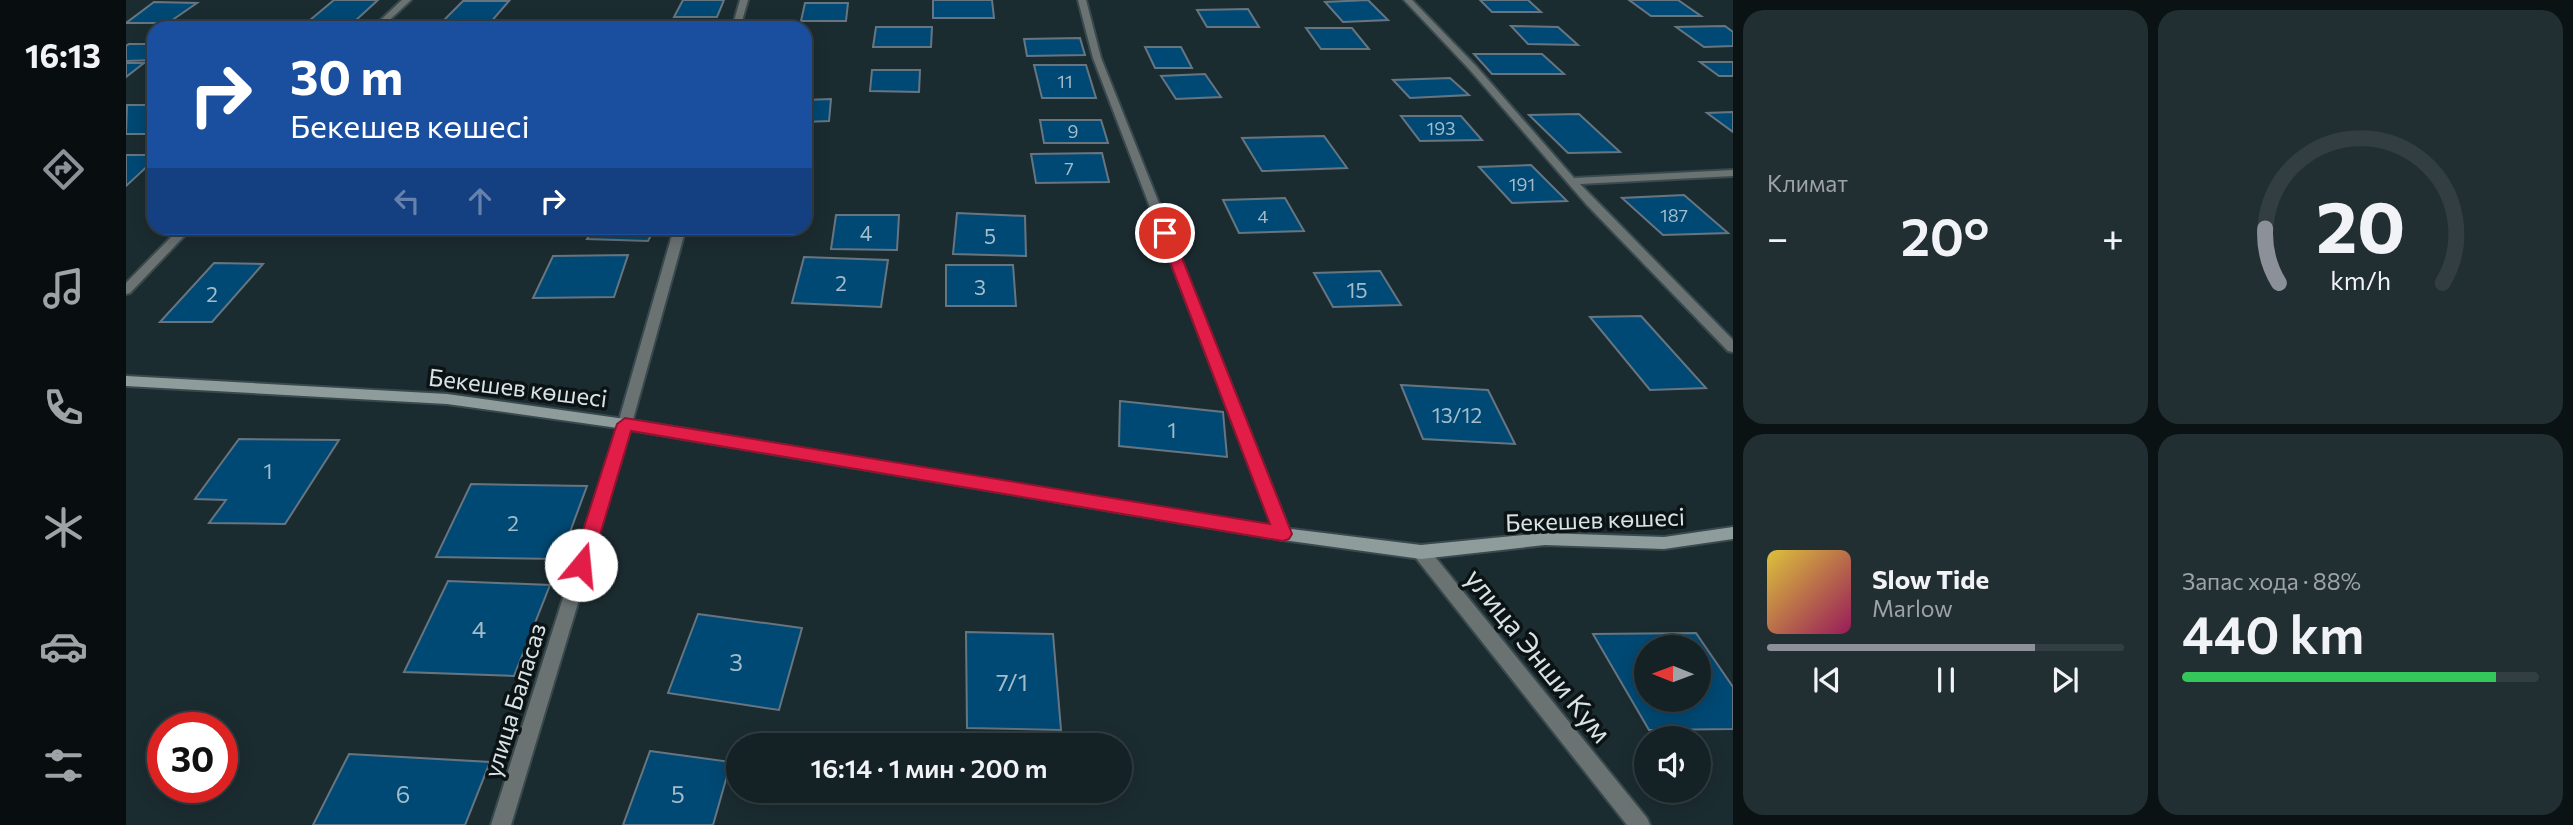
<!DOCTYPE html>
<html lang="ru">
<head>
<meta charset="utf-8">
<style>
  :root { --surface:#142125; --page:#212e32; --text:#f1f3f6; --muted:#9da3a7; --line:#333e42; --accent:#8c9099 }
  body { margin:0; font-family:Commissioner,sans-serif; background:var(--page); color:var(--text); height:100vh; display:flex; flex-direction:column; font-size:26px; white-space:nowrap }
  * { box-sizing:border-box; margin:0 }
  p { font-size:23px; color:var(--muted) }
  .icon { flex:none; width:38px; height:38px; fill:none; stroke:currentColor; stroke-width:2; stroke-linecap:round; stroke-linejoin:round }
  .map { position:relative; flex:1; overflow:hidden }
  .panel { display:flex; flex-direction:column; gap:10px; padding:10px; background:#0b1214; width:840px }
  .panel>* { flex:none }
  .hud { position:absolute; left:21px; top:21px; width:665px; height:214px; border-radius:21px; box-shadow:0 4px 18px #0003,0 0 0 2px var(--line); background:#1a4fa0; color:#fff; overflow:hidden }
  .needle { width:46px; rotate:271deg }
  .buttons { position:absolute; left:1508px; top:635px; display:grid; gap:14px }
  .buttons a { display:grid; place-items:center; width:77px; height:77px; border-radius:50%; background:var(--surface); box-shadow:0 4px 18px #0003,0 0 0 2px var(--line); font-size:35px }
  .speed { position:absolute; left:21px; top:712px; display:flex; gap:14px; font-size:35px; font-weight:700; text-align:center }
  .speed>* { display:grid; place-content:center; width:91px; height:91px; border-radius:50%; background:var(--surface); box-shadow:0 4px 18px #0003,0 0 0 2px var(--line); line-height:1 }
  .speed .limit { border:10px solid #d22; background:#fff; color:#111 }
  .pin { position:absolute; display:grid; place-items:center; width:60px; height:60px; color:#fff; margin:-30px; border:4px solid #fff; border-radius:50%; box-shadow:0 2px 7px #0007 }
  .me { position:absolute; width:77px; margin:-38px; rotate:17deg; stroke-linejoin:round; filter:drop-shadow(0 0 5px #0008) }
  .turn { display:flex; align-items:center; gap:24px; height:147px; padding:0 28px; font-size:32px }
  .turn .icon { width:91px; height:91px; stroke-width:2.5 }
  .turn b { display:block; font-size:49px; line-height:60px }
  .lanes { display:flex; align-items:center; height:66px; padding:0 28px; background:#0003; justify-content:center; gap:35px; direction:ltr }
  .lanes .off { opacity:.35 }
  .big { font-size:52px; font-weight:600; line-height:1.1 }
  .panel .card { flex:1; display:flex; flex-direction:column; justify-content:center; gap:10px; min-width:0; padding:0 24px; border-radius:21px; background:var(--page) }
  .panel .dial { align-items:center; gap:0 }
  .dial svg { height:182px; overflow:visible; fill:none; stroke:var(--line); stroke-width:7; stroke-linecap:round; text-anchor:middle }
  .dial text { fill:var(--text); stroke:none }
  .song { display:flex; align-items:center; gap:21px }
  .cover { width:84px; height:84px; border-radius:10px; background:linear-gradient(135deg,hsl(50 70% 55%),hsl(330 70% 35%)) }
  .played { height:7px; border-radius:4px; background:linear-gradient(90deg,var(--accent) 75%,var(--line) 75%) }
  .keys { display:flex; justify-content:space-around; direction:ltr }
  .heat { display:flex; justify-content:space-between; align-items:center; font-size:38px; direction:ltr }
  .charge { height:10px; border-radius:5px; background:linear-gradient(90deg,#34c759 88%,var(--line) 0) }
  .panel .tiles { flex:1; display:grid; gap:10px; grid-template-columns:repeat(2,1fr) }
  .trip { position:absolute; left:600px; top:733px; width:406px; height:70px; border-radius:35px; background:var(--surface); box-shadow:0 4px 18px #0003,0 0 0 2px var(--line); font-weight:600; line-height:70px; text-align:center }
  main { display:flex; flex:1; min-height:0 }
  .tabs { display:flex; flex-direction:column; width:126px; justify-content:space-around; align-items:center; background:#080d0f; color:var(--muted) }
  .tabs .icon { width:49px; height:49px }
  .tabs .current { color:var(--accent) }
  .tabs b { font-size:32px; color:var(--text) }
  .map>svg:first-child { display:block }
</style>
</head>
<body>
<main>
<nav class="tabs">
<b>16:13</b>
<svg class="icon current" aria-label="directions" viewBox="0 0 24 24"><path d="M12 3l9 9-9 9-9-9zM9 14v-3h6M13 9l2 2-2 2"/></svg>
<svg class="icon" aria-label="music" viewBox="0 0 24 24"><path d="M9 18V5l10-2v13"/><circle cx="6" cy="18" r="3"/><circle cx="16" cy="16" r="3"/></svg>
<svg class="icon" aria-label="phone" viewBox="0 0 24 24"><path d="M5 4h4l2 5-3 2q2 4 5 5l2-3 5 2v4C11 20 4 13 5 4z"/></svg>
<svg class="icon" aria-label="climate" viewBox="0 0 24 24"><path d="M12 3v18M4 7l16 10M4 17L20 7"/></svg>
<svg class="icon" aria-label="car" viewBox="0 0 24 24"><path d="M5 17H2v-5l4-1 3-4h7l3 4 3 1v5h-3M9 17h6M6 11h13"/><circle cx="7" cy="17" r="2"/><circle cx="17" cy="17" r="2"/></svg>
<svg class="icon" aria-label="filters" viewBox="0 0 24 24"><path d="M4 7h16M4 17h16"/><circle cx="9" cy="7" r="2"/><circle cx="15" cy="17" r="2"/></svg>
</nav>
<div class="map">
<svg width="1607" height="825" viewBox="0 0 1607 825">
  <rect width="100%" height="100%" fill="#1b2c31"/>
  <!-- building -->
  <path fill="#004974" stroke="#677580" stroke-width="2" fill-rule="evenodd" d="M208,0h44l-23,21 -45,-1z
    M557,0h41l-7,17h-43z
    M807,0h59l2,18h-61z
    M1242,0l20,20 -45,2 -18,-20z
    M1354,0h48l13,12h-49z
    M1503,0h49l23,16h-50z
    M337,1h46l-19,22 -48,-1z
    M28,2l43,1 -29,20h-42z
    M679,3h43l-2,18h-45z
    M1122,9l11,18h-52l-10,-17z
    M1385,26l47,1 20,18 -50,-1z
    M1599,26l8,6v14l-29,1 -28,-20z
    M750,27h56l-1,20h-58z
    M1180,28h46l17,21h-48z
    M954,38l5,17 -58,1 -3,-17z
    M3,44h25v16l-28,1v-15z
    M1019,47h36l11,21h-37z
    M1348,54h68l22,20h-72z
    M1574,62h33v14h-14z
    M0,63h18l-18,14z
    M908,65h52l10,33h-54z
    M746,70h48l-1,22 -49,-1z
    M1079,74l16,23 -45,2 -15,-23z
    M1324,78l19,17 -59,3 -17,-18z
    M705,99l-2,22 -24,1v-22z
    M1,105h27v24l-5,5h-23z
    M1607,112v20l-26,-19z
    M1453,114l41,38 -52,1 -39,-38z
    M1275,116h60l21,24 -62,1z
    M914,120h61l7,23h-64z
    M1198,136l23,32 -85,3 -20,-33z
    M976,153l7,29 -73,1 -5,-29z
    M0,155h28v5l-28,26z
    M679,161h8l-6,27h-2z
    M1405,165l36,36 -55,2 -33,-36z
    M1558,195l44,38 -65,2 -41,-37z
    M1159,198l19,33 -65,2 -16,-33z
    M831,213l68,3 1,40 -73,-2z
    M710,215h63l-2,35 -66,-1z
    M468,228h61l-7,13 -61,-2z
    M502,255l-14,42 -81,1 20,-42z
    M678,257l84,3 -7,47 -89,-4z
    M88,263l49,1 -51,58h-52z
    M820,265h67l3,41h-70z
    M1254,271l21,34 -68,2 -19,-34z
    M1515,316l65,72 -56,2 -60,-73z
    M1275,385l87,5 27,54 -92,-5z
    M994,401l103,11 4,45 -108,-11z
    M113,439l100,1 -54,84 -76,-1 17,-23 -31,-1z
    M345,484l116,2 -27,73 -124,-2z
    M322,581l102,4 -36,91 -110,-4z
    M572,614l104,14 -23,82 -111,-17z
    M840,632l87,2 8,96 -94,-2z
    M1570,633l37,54v42l-84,1 -56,-96zM1521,648h52v52h-52z
    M524,751l81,11 -18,63h-90z
    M223,754l141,8 -25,63h-152z"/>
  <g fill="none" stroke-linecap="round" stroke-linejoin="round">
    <defs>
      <path id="service" d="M1295,545l6,2 220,271 3,7h-23l-212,-268 -2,-5 2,-5z"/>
      <path id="minor" d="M276,0h9l-30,28h-9z
        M614,0h8l-8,28h-8z
        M952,0h8l15,58 190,476 -2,4 -6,2 -6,-2 -2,-4 -182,-476z
        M1278,0h8l64,66 98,112 159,-8v6l-153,8 153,156v12l-5,-1 -142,-147 -116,-134z
        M54,228h12l-62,65 -4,1v-11z
        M548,228h12l-57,206 -118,391h-20l124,-391z"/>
      <path id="secondary" d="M0,376l321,18 178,25 658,109 138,17 124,-12 119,4 69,-10v12l-69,10 -119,-4 -124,14 -138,-19 -658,-111 -178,-25 -321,-18z"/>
    </defs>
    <!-- service casing -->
    <use href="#service" stroke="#39494e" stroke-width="4"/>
    <!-- minor casing -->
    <use href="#minor" stroke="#39494e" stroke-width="4"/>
    <!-- secondary casing -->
    <use href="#secondary" stroke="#39494e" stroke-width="4"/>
    <!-- service -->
    <use href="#service" fill="#6a7372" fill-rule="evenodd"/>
    <!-- minor -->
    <use href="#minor" fill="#6a7372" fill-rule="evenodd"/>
    <!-- secondary -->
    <use href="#secondary" fill="#8e9c9b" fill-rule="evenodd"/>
  </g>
  <!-- route -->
  <path fill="#e11d48" stroke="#92132f" stroke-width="2" d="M1039,229l7,4 120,301 -3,5 -6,2 -652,-110 -40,134 -3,5 -7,2 -6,-2 -3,-5 45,-141 8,-6 645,106 -111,-291z"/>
  <g text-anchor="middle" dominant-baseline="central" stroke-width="7" stroke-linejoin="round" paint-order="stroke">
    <!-- far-number labels -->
    <g font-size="18" fill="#a3bcca">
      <text x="939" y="81">11</text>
      <text x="1315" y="128">193</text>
      <text x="947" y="131">9</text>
      <text x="943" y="168">7</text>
      <text x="1396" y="184">191</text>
      <text x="1548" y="215">187</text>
      <text x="1137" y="216">4</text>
    </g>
    <!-- number labels -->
    <g font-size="21" fill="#a3bcca">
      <text x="740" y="232">4</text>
      <text x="864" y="235">5</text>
      <text x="715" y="282">2</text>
      <text x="854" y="286">3</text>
      <text x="1231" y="289">15</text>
      <text x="86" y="293">2</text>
      <text x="1331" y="414">13/12</text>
      <text x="1046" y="429">1</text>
      <text x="142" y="470">1</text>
      <text x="387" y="522">2</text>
    </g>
    <!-- street labels -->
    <g font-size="24" fill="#d9e3e6" stroke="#0c1315">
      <text transform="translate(392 387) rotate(7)">Бекешев көшесі</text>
      <text transform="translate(1469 519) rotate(-2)">Бекешев көшесі</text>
      <text transform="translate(388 700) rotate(-73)">улица Баласаз</text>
    </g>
    <!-- near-number labels -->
    <g font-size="24" fill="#a3bcca">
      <text x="353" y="628">4</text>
      <text x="610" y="661">3</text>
      <text x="886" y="681">7/1</text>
      <text x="277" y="793">6</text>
      <text x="552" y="793">5</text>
    </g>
    <!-- near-street labels -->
    <g font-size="28" fill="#d9e3e6" stroke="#0c1315">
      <text transform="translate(1413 655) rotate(51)">улица Энши Кум</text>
    </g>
  </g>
</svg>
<div class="buttons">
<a><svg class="needle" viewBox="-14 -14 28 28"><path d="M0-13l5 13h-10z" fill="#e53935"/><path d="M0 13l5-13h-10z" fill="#9da3a7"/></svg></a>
<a><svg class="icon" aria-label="sound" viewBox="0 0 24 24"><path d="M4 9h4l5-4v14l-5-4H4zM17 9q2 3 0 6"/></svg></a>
</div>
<div class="speed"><div class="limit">30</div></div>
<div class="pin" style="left:1039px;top:233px;background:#d93025"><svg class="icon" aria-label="arrive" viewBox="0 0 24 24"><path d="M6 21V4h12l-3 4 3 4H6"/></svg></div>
<svg class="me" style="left:455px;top:565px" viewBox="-20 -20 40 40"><circle r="19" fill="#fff"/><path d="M0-13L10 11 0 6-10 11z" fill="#e11d48"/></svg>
<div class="trip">16:14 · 1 мин · 200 m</div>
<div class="hud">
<div class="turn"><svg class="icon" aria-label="right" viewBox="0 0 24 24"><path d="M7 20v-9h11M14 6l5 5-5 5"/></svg><div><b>30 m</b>Бекешев көшесі</div></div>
<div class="lanes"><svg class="icon off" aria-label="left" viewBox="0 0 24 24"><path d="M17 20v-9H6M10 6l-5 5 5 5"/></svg><svg class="icon off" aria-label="ahead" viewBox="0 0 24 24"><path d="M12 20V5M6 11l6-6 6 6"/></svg><svg class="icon" aria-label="right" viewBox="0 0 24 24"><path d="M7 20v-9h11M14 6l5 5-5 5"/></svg></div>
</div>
</div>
<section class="panel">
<div class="tiles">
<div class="card"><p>Климат</p>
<div class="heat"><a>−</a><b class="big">20°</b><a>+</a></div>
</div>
<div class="card dial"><svg viewBox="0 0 100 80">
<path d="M14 69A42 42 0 1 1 86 69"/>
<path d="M14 69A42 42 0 0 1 8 45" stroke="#8c9099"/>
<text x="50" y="56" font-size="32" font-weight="700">20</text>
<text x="50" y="72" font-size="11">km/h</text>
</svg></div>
<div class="card">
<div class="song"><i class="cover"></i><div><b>Slow Tide</b><p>Marlow</p></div></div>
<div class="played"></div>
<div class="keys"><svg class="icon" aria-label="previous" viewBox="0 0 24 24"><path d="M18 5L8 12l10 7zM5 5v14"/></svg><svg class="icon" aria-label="pause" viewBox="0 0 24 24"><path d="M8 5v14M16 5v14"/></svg><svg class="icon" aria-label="next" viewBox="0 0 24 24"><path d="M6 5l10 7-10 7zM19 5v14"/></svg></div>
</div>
<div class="card"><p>Запас хода · 88%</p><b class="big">440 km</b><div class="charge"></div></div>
</div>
</section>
</main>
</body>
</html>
